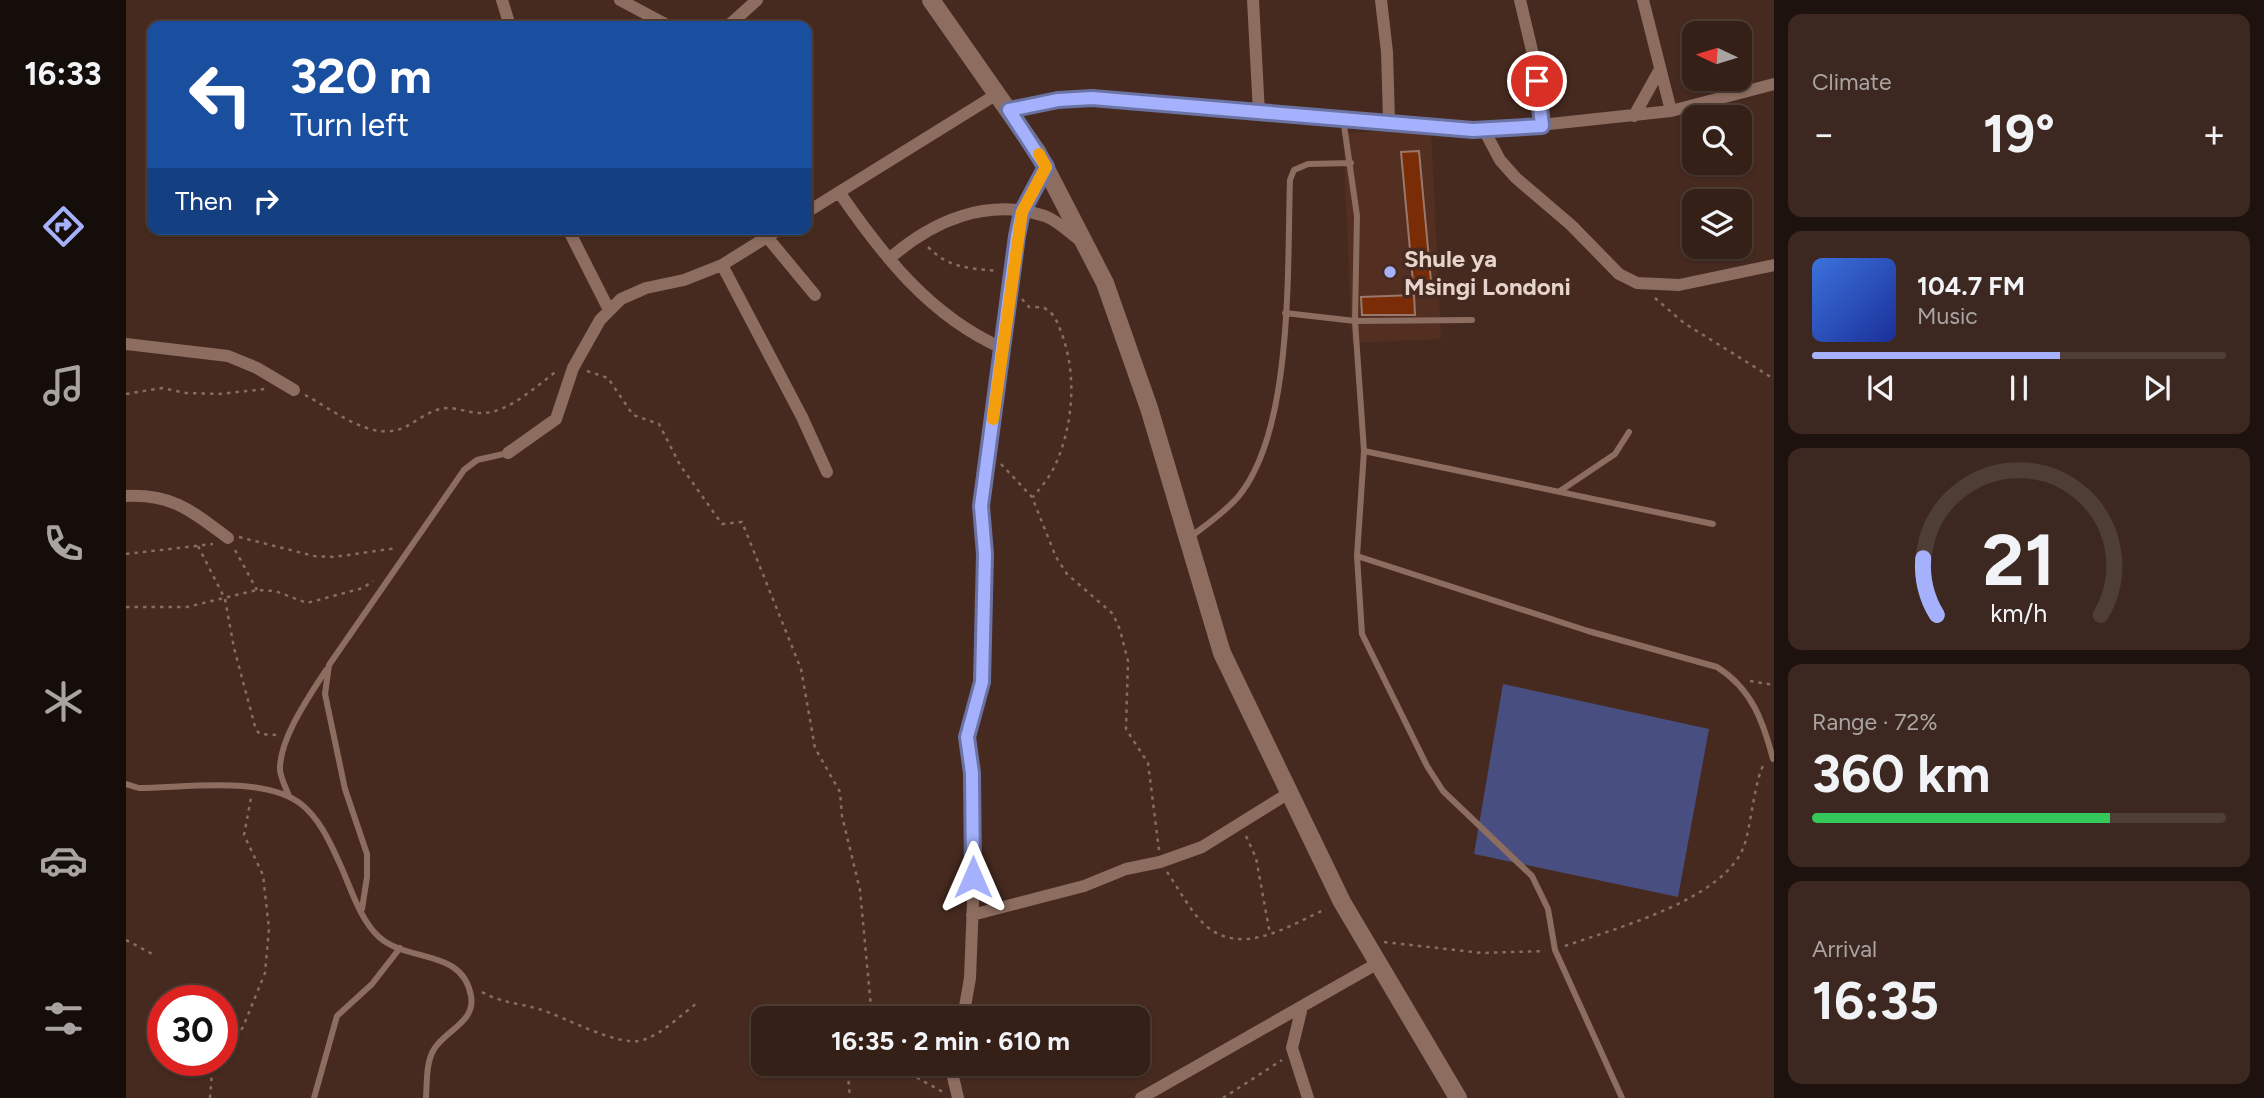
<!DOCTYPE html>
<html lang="en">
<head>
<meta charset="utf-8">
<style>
  :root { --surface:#342017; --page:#3c2820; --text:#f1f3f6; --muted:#a9a3a1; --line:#4e3e36; --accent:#a5b1fc }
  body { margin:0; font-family:Figtree,sans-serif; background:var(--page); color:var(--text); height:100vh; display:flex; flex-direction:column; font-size:26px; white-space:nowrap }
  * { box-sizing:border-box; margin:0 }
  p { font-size:23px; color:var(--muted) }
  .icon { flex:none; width:38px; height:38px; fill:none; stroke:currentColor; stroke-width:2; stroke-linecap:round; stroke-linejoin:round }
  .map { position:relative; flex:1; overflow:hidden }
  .drawer { display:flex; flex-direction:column; gap:14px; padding:14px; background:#1d120d; width:490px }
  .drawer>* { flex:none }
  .hud { position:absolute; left:21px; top:21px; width:665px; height:214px; border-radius:14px; box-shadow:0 2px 5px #0004,0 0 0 2px var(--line); background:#1a4fa0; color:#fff; overflow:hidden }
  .needle { width:46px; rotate:274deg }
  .controls { position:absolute; left:1556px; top:21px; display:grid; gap:14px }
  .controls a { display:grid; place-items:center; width:70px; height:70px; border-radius:14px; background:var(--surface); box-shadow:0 2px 5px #0004,0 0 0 2px var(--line); font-size:35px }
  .speed { position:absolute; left:21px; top:985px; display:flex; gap:14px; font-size:35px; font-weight:700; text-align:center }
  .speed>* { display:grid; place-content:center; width:91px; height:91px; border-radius:50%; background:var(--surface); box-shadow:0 2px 5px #0004,0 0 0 2px var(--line); line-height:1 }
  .speed .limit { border:10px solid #d22; background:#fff; color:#111 }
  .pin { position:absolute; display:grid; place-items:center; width:60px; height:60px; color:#fff; margin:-30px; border:4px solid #fff; border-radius:50%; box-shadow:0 2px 7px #0007 }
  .me { position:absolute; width:77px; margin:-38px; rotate:0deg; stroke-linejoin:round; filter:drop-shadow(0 0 5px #0008) }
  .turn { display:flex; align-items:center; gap:24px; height:147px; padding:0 28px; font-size:32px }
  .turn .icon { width:91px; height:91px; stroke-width:2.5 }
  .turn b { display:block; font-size:49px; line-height:60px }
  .then { display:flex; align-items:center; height:66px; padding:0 28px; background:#0003; gap:14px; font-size:26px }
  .big { font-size:52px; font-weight:700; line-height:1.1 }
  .drawer .widget { flex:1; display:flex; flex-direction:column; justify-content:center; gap:10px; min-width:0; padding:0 24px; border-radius:14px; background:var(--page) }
  .drawer .dial { align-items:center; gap:0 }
  .dial svg { height:182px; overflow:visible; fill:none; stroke:var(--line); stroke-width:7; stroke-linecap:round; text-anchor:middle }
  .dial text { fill:var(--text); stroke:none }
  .song { display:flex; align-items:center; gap:21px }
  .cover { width:84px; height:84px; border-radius:10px; background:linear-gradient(135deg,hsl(220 70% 55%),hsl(230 70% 35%)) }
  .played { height:7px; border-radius:4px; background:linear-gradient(90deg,var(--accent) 60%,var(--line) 60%) }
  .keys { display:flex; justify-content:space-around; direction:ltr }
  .heat { display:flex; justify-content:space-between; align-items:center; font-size:38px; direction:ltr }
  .charge { height:10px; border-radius:5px; background:linear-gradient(90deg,#34c759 72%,var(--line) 0) }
  .trip { position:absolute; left:625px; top:1006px; width:399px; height:70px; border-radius:14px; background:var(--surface); box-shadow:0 2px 5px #0004,0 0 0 2px var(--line); font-weight:700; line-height:70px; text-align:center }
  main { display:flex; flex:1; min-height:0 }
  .tabs { display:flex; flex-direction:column; width:126px; justify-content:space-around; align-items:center; background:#150d09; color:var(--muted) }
  .tabs .icon { width:49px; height:49px }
  .tabs .current { color:var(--accent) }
  .tabs b { font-size:32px; color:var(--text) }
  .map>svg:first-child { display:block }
</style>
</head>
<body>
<main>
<nav class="tabs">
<b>16:33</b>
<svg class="icon current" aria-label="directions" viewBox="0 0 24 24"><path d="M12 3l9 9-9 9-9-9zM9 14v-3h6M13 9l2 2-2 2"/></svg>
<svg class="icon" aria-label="music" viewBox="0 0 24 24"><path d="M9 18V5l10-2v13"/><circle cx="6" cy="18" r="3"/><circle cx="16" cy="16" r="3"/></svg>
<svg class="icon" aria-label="phone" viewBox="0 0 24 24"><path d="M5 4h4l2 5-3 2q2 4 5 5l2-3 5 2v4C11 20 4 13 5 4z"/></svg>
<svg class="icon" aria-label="climate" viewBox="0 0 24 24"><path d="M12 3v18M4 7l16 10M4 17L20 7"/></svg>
<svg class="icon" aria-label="car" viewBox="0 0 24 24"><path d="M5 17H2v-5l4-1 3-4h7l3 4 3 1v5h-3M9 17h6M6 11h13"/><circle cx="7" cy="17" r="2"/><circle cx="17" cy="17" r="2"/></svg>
<svg class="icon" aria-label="filters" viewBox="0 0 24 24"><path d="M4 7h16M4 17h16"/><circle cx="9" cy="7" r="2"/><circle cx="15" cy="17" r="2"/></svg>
</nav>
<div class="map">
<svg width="1648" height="1098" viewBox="0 0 1648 1098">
  <rect width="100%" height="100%" fill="#462a1f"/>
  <!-- built -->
  <path fill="#522f21" d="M1305,129l10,210 -89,4 -9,-210z"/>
  <!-- green -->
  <path fill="#484e7f" d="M1377,684l206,45 -31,168 -204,-43z"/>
  <!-- building -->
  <path fill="#792c05" stroke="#99786b" stroke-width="2" d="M1293,151l13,141 -18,1 -13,-141z
    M1288,295l1,20h-53l-1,-18z"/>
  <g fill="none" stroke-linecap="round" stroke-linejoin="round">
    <!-- path -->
    <path stroke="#856d63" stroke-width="2.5" stroke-dasharray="3.5 5" stroke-linecap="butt" d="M802,247c22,22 41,21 70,24
      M1529,298l29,25 90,56
      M896,299l7,8c4,0 11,0 15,1 9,4 13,13 16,21 17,42 14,91 -3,132 -5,13 -15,25 -24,36
      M461,371l21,7 25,37 26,9 21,41 42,59 20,-2 59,147 14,79 25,44 2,24 18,74 12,128
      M0,394l36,-6 24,5 33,1 46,-5
      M179,395c27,14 66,47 98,33 15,-7 27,-19 44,-20 12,0 25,6 37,5 25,-1 54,-28 74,-43
      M875,464l31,33 24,60 11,17 46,40 7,16 8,31 -2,68 22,34 11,87
      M113,537l75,19 20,1 63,-9
      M72,546l27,53 9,49 22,82 4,4 17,1
      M109,550l22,40
      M0,554l87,-10
      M0,607h61l70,-17 18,1 32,12 56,-15 10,-7
      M1624,681l24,4
      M1120,836l10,22 14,76
      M1041,872c12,17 23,39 38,53 37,33 85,0 121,-16
      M0,940l30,16
      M1258,942l98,11 63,-2
      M1439,946c51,-18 159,-46 179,-100 7,-19 11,-71 21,-83
      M356,992c19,11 37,11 57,17 24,7 80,39 104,31 19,-6 38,-25 54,-37
      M96,1058l21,-31 22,-54 4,-44 -6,-54 -19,-40 7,-37
      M721,1064l3,34
      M781,1064l7,12 29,16
      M84,1098l2,-26 8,-12
      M1097,1098l59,-38"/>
    <!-- service -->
    <path stroke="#8d6d60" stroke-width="6" d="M1217,118l14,98 -2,105 9,130 -7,105 5,78 65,132 16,25 89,85 16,33 7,41 67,148
      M1159,313l70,8 117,-1
      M1238,451l349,73
      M1434,491l55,-37 14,-22
      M1063,538c17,-13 35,-25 49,-41 56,-67 49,-232 52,-317l4,-10 14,-6 43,-1
      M1231,556l231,75 129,36c35,22 46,54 56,92
      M0,784l13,4c45,0 125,-13 162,16 18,14 29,38 38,58 11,23 20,57 40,75 29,26 84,11 92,59 5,27 -28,35 -38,55 -7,13 -6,32 -7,47
      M163,796c-3,-8 -8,-17 -9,-26 -1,-31 30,-75 46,-100
      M236,909l5,-32v-23l-22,-65 -20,-95 4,-29 135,-195 13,-10 31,-7
      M188,1098l23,-82 35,-32 28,-36"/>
    <!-- minor -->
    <path stroke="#8d6d60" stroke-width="12" d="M376,0l8,26
      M494,0l49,26
      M1127,0l6,113
      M1255,0l6,52 2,69
      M1394,0l14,59 8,67
      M1517,0l28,111
      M602,26l29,-26
      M882,110l50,-10 34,-2 128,13 273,19 178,-19 103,-27
      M1508,116l25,-45
      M1358,130l16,30 16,18 55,47 48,49 18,9 42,2 95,-20
      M713,192c44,64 91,124 163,156
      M681,212l190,-118
      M442,229l41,81
      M641,237l48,58
      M763,259c43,-38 98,-62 156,-43 13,5 25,17 36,25
      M596,265l80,152 25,55
      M0,344l102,12 29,12 37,22
      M382,453l48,-34 17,-51 27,-48 21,-21 25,-11 38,-8 38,-15 58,-36
      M0,496c47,-2 66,15 102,42
      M846,915l112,-29 42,-17 34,-7 42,-15 87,-54
      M1176,1007l-10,41 16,50
      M837,1018l7,-40 3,-76 -1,-129 -5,-36 15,-55 2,-128 -3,-48 36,-270 5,-24 24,-45
      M829,1064l-2,13 5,21
      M1015,1098l237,-135"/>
    <!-- secondary -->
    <path stroke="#8d6d60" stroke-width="18" d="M805,0l107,153 67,130 44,125 73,245 120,249 116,196"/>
  </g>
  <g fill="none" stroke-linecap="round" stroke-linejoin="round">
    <defs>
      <path id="route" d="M847,877l-1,-104 -5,-36 15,-55 3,-128 -4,-48 36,-270 5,-24 24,-45 -37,-57 49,-10 34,-2 381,32 69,-4 -5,-45"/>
    </defs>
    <!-- route casing -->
    <use href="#route" stroke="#6b73a4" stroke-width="18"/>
    <!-- route -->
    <use href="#route" stroke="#a5b1fc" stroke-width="12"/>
    <!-- slow -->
    <path stroke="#f59e0b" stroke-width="12" d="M867,419l29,-207 24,-45 -7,-13"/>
  </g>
  <!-- markers -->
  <circle fill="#a5b1fc" stroke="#462a1f" stroke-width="2.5" cx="1264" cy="272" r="7"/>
  <g text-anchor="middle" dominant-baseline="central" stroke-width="7" stroke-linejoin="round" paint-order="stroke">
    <!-- poi labels -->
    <g font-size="24" font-weight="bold" fill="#e6d4cc" stroke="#462a1f" text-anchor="start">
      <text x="1278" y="258">Shule ya<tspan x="1278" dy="28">Msingi Londoni</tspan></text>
    </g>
  </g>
</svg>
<div class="controls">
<a><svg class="needle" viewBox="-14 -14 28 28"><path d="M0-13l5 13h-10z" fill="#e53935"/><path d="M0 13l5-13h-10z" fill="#a9a3a1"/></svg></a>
<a><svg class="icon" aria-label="search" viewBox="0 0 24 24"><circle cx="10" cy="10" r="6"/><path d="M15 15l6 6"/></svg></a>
<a><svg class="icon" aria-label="layers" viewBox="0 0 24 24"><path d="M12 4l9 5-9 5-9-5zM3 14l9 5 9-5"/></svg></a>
</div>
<div class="speed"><div class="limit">30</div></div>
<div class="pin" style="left:1411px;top:81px;background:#d93025"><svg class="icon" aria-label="arrive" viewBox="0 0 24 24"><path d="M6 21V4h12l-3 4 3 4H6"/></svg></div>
<svg class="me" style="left:847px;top:877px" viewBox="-20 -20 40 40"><path d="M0-17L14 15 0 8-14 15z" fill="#a5b1fc" stroke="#fff" stroke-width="4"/></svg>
<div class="trip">16:35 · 2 min · 610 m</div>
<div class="hud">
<div class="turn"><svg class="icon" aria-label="left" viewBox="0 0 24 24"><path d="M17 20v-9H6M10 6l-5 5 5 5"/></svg><div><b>320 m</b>Turn left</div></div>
<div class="then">Then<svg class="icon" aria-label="right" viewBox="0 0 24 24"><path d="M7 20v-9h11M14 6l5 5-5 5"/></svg></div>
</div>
</div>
<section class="drawer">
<div class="widget"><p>Climate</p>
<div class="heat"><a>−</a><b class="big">19°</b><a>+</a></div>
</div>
<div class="widget">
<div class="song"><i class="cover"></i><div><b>104.7 FM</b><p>Music</p></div></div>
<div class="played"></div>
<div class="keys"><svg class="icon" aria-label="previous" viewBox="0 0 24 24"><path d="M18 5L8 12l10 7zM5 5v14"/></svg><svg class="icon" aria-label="pause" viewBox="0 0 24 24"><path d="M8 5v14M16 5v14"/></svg><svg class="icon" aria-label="next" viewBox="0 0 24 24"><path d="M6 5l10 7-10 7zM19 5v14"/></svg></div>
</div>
<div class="widget dial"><svg viewBox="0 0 100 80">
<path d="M14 69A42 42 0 1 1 86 69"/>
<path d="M14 69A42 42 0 0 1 8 44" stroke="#a5b1fc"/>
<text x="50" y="56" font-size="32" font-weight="700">21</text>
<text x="50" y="72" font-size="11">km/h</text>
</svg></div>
<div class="widget"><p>Range · 72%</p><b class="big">360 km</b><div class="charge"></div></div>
<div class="widget"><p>Arrival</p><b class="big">16:35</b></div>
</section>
</main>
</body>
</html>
